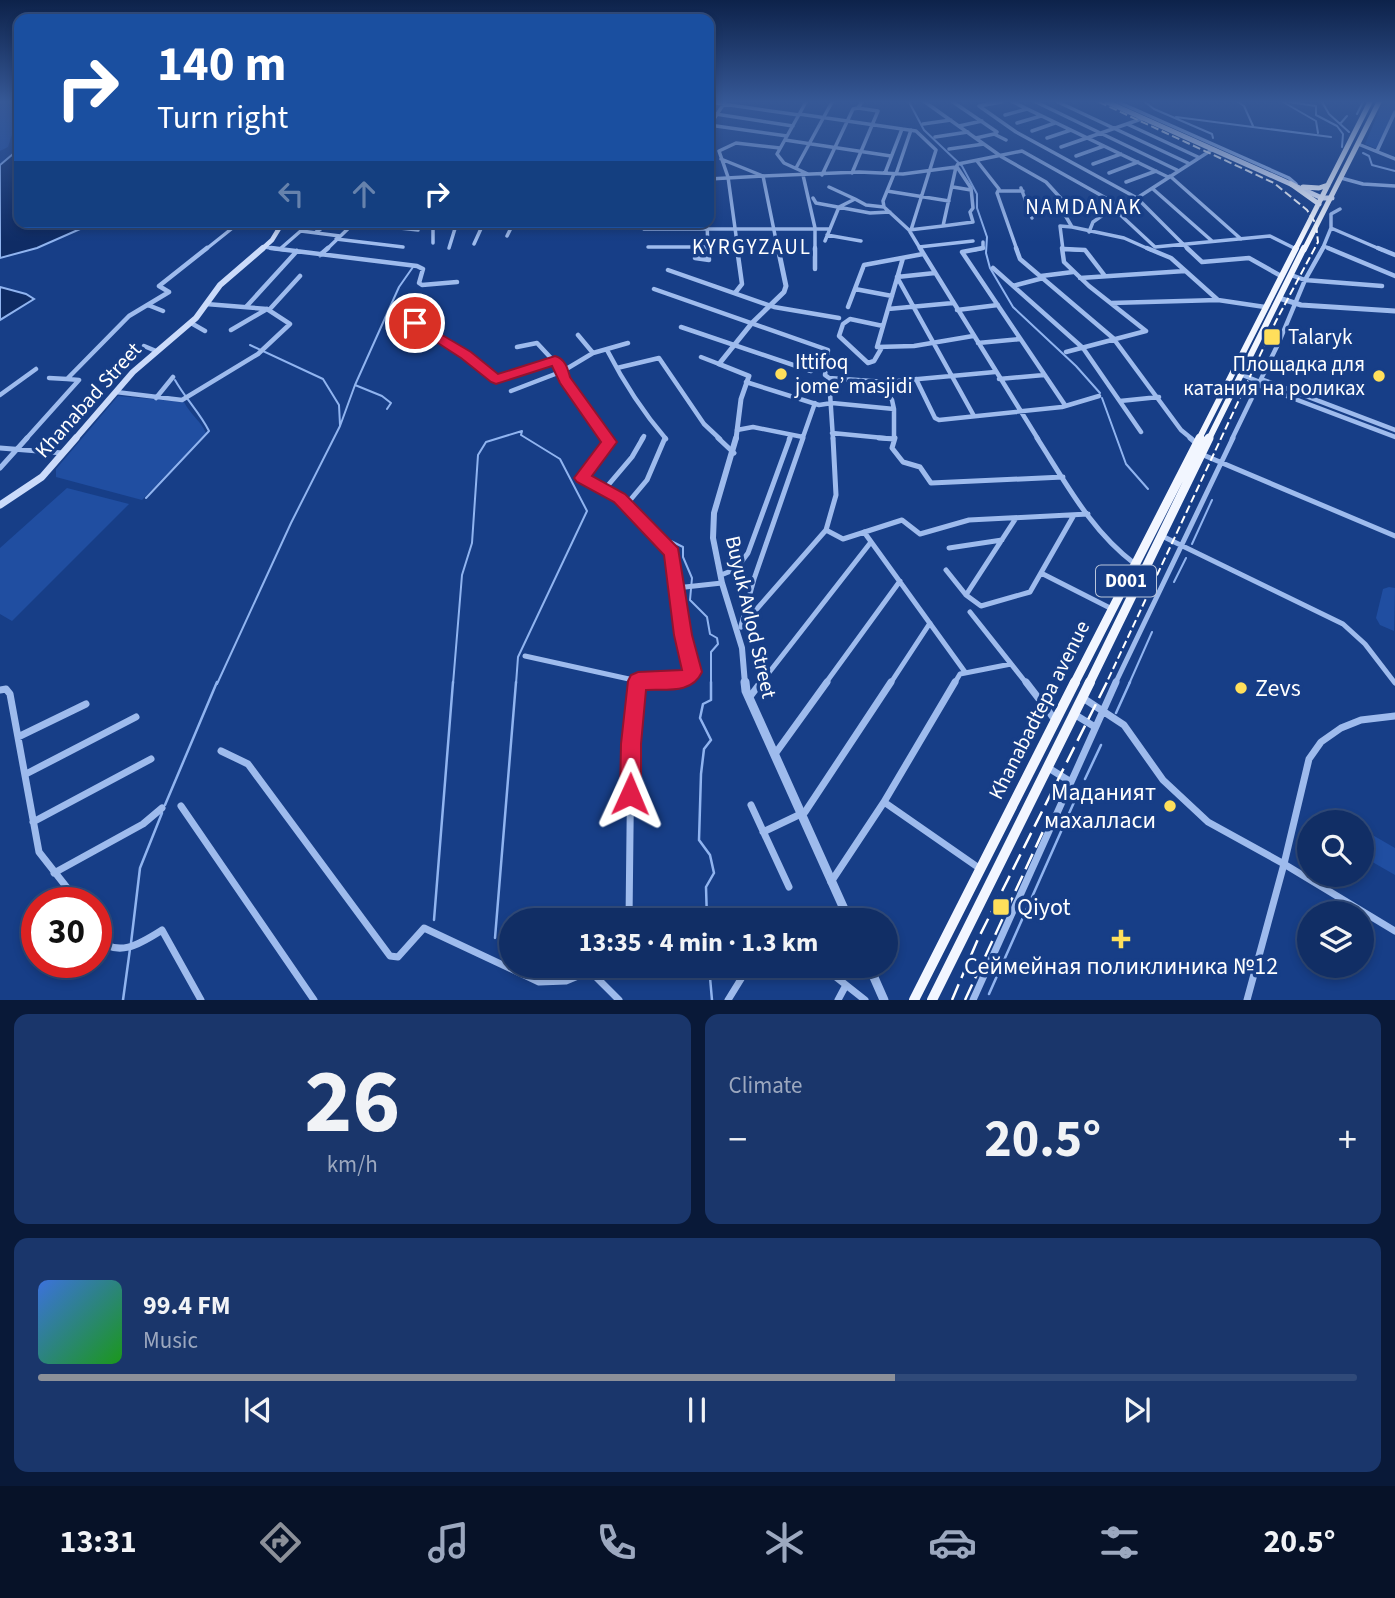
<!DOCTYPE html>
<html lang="en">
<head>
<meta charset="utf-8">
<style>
  :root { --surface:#112e65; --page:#1a366b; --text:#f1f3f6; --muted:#9ca8bf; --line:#304a79; --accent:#8c9099 }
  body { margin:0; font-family:"Source Sans 3",sans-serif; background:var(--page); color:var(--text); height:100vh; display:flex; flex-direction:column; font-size:26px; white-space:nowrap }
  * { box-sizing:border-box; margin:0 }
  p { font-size:23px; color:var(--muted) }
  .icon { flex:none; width:38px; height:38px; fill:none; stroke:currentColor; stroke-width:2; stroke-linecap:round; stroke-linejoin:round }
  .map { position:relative; height:1000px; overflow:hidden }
  .panel { display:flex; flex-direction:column; gap:14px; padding:14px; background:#091938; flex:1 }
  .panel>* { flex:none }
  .hud { position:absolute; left:14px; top:14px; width:700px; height:214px; border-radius:14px; box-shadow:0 4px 10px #0003,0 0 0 2px var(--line); background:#1a4fa0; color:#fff; overflow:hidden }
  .controls { position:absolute; left:1297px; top:810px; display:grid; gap:14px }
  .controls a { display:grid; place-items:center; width:77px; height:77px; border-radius:50%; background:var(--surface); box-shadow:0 4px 10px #0003,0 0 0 2px var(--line); font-size:35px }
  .speed { position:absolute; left:21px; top:887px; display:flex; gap:14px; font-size:35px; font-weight:700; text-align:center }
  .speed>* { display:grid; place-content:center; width:91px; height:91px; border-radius:50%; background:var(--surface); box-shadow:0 4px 10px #0003,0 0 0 2px var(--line); line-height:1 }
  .speed .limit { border:10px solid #d22; background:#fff; color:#111 }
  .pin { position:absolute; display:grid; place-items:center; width:60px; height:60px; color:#fff; margin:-30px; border:4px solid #fff; border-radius:50%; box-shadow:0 2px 7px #0007 }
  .me { position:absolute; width:77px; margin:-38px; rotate:1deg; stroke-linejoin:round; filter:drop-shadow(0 0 5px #0008) }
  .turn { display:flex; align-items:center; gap:24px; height:147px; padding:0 28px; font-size:32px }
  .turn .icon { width:91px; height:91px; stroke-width:2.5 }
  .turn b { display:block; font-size:49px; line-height:60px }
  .lanes { display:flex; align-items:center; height:66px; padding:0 28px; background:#0003; justify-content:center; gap:35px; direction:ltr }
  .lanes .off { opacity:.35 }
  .big { font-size:52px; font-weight:700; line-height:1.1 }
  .panel .card { flex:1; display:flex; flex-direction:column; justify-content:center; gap:10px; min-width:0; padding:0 24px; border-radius:14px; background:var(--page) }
  .panel .dial { align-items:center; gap:0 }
  .dial b { font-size:91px; line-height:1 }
  .song { display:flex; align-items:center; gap:21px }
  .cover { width:84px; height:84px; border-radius:10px; background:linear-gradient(135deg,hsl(220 70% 55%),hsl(120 70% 35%)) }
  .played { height:7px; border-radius:4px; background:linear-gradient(90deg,var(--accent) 65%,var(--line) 65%) }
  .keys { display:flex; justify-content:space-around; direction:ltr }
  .heat { display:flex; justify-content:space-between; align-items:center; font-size:38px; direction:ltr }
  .panel .tiles { flex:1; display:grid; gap:14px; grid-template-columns:1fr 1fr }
  .card:last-child { grid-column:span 2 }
  .trip { position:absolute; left:499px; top:908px; width:399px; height:70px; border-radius:35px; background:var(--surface); box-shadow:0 4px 10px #0003,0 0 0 2px var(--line); font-weight:700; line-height:70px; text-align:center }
  .dock { display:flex; height:112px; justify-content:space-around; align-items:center; background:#071228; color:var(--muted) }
  .dock .icon { width:49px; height:49px }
  .dock .active { color:var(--accent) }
  .dock b { font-size:32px; color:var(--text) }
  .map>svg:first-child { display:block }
</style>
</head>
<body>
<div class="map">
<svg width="1395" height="1000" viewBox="0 0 1395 1000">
  <rect width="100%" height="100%" fill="#173e87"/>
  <!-- green -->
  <path fill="#204ea1" d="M0,102h19v21l-5,5 -6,19 -8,4z
    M1383,102h12v7l-18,40 -12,-5z
    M118,396l66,6c6,12 16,18 22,31l-64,67 -86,-23v-8z
    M67,488l62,16 -117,117 -12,-7v-66z
    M1389,587l6,1 -1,43 -14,-6 -4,-7 7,-29z
    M1362,829l33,19v27l-33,-19z"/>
  <!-- water -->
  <path fill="#0f2c65" stroke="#90b4f0" stroke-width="2" d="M19,149v73h77l-59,26 -37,10v-93z
    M0,287l26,7 8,5 -34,21z"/>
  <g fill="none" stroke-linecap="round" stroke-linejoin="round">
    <!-- stream-far1 -->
    <path stroke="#90b4f0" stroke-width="2" d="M909,102l15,28 38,36 15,28v14l10,29 -1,16 4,15 23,39 63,59 24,27
      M1145,102l9,7 58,25 1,4
      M1238,102l6,4 9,20
      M1283,102l33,19 2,12
      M1289,102l27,4v9l21,11 6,8 -1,13
      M1322,102l7,12 20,18
      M1357,114l6,-12
      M1176,117l155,20
      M1340,124l7,-8
      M1363,153l6,3 3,9 23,6
      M250,345l73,34 16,26 1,20
      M355,385l27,11 9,7 -4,6
      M1102,398l24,66 22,25
      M146,498l63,-67c-9,-18 -24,-33 -34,-51
      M671,541l12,6v10l9,21 -2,22 17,17 3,17 7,4 1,6 -7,8v32
      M1192,544l20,-44
      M1174,582l12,-24
      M217,684l74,-161 49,-97 15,-41 44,-98 14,-20
      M453,684l9,-109 10,-32 6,-88 8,-13 36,-11 -1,4 39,24 27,52 -69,146 -2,27
      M1129,684l23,-52"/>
    <!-- stream -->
    <path stroke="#90b4f0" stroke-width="2.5" d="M1116,713l14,-31
      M1085,779l16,-34
      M165,805l52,-123
      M434,920l19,-238
      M707,920l-1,-33 8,-14 -4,-18 -11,-15 2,-66 3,-25 7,-9 -11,-22 3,-14 8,-4v-18
      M495,938l21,-256
      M131,943l9,-75 22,-55
      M709,966l3,34
      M989,994l86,-194
      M123,1000l7,-51"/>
    <!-- minor-far3 -->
    <path stroke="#9ebbed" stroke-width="3.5" d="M709,102l90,13
      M806,102l-29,52 7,9 24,11
      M925,102l77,55 44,25 20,22 -1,11 7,12 52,11 27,12
      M953,102l44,30
      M1013,102l155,75
      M1036,102l141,68
      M1058,102l130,61
      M1118,102l171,76 7,6
      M979,106l37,26 121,66
      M979,106l22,-4
      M709,113l84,13
      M799,114l117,17 20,19 -25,80
      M1005,115l22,-6
      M1017,123l24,-7
      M923,124l28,-4
      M1127,124l71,33
      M709,125l78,11
      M710,125l15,-23
      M959,126l23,-5
      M1032,131l23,-8
      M935,137l33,-5
      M976,138l18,-4 12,6
      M1047,138l24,-8
      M785,140l106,16
      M1358,144l37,15
      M1061,147l83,-29
      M949,149l35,-5
      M1377,151l18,-39
      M1076,156l28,-10
      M721,159l42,17 96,-4 44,2 53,-7 2,-3 64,-13 91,51v6l-20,14 -4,10
      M977,161l22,28 -2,4 20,57
      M1093,164l28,-10
      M796,168l36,-66
      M852,173l26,-62 -20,-3
      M885,173l17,-44
      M1109,173l29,-11
      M894,174l-11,27 1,6 25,23 12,20
      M896,174l15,-44
      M803,175l12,53v22
      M822,175l31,-66 5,-1 4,-6
      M1170,176l71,63
      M1341,178l22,6 32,2
      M1126,182l30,-11
      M953,187l18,3
      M1021,188l11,30
      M1153,189l59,52
      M887,191l62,10
      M999,191h24
      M813,198l3,5 54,10 20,-1
      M855,199l11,6 18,2
      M1113,208l42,39 115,-11 26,13
      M433,222v21
      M646,222l-2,7h185
      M707,222l1,28
      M354,223l64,7
      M943,226l30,-4 -3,-10 3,-4 -2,-20 -14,-21
      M1331,228l51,22
      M909,230l34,-4 13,-59
      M301,231l39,5
      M316,232l15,-10
      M827,235l34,6
      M507,236l7,-14
      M336,239l67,8
      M825,241l14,-34 16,-8 -26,-12
      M474,244l10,-22
      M1324,246l9,4
      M264,247l21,3
      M648,247h61
      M919,247l54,-6
      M449,248l8,-26
      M280,249l31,-27
      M1064,249l14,1
      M205,250l35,-28
      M326,250l29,-28
      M738,250l-10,-73 -9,-26 17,-8 44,5
      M974,250l9,-2v-6
      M1063,250l-3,-24 12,1
      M1189,250l-52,-52 76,-49
      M1322,250l9,-22v-14l9,-5"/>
    <!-- minor-far2 -->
    <path stroke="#9ebbed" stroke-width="4.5" d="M271,248l146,18 6,3 -4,14 3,2 35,-3
      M815,248v21
      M920,248l118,191
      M983,248l-21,4 103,153
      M1016,248l4,11 93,79 68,92 11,9
      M1062,248l2,14 25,24 57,45 -80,21
      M1147,248l24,10 47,42
      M1187,248l15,14 47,-4 32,18
      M1328,248l67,28
      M1378,248l17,7
      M1064,249l21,1 20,26
      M320,255l8,-7
      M695,258l14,2 -1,-12
      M993,268l90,80 58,84
      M668,270l106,37 65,11
      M935,273l-38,4 77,139
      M1291,275l14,5 77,6
      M1041,276l32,-4
      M1080,278l105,-7
      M1013,286l30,-8
      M654,289l174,61 -3,25 4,3 4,61
      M855,289l37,7
      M735,293l7,-9 -5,-36
      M953,303l-65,6 -11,38 37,-1 59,-10
      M1111,303l107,-3 47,7
      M148,305l15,6
      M246,307l51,-56
      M848,307l16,-42 59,-11
      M888,309l15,-51
      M269,310l31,-34
      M957,310l41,-5
      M407,318l59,37 30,24 59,-19
      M191,323l14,8
      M681,327l130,44
      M231,330l36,-21
      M578,335l15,18
      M978,343l42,-4
      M144,346l12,5
      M881,349l-7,12 -6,2 -29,-27 4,-12 7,-5 33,7
      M607,350c17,33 35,61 59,89
      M701,357l18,7
      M617,368l42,-10 45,66 16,15
      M563,371l30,-18 35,-10
      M560,372l47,67
      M1240,374l20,8
      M49,378l18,1
      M829,378l57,4 109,-10
      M916,379l19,39 4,2 123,-13 37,-11
      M999,379l45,-4
      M1261,379l134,51
      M746,382l73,23 13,-2 62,6v30
      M877,382l15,18 2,9
      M1258,385l137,52
      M511,391l52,-20 -26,-28 -20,4
      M116,392l66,8 76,-46 32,-30 -23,-15 -61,-5
      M0,395l36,-26
      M156,398l17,-21
      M1120,401l39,-4
      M737,430l16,-3 50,10 12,-34
      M832,433l62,6
      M26,439l53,-59 -12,-1 62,-63 40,-24 -10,-6 48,-38
      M642,439l2,-3
      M789,439l2,-4
      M1232,439l47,-97 26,-62 18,-32"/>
    <!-- minor-far1 -->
    <path stroke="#9ebbed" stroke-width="5" d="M606,438l3,4 -27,36 37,20 7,7
      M718,438l16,15
      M879,438l15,1
      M895,438l-3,10 11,14 17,5 11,16 132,-6
      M1037,438c29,45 54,93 98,126
      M1190,438l6,5
      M0,448l63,5
      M1201,454l194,82
      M0,468l27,-30
      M604,490l28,-33 11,-19
      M826,530l17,9 59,-19 18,14 49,-14 119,-6
      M864,532l101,140
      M1162,536l181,88 22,20 30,39
      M949,548l53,-8
      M946,570l20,25 15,11 49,-14 44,-77
      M1041,573l71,36
      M721,575l15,-6 12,-16 42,-115
      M676,588l46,-5
      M966,595l50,-77
      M970,612l57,72
      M741,626l13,-47 49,-141
      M741,627l85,-97 10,-35 -3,-57
      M525,656l113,25 48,-2 6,-4v-13l-9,-27 -11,-82 -46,-48 21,-25 18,-42
      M638,684v-3
      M760,684l111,-142
      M825,684l75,-103
      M890,684l40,-61
      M954,684l6,-10 51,-10
      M1115,684l118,-246"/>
    <!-- minor -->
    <path stroke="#9ebbed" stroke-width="7" d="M1026,682l30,39
      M0,690l6,-1 4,5 29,158 40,51
      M749,698l12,-16
      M1083,698l41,27 39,55 45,42 76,42 25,-105 12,-17 20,-14 20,-8 34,-4
      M1074,714l21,13
      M18,737l68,-33
      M221,751l27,13 142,192 8,1 26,-29 115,54 27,-1 24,-10 29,29
      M775,754l52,-72
      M1047,767l24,15
      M26,774l110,-57
      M884,802l95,66
      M751,805l38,82
      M181,806l133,194
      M33,822l118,-63
      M763,832l42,-20 86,-130
      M54,873l89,-49 19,-16
      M831,882l53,-80 71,-120
      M629,920l2,-176 7,-62
      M96,937c21,22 44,7 66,-7l39,70
      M822,966l43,34
      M728,1000l21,-34
      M838,1000l8,-15
      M973,1000l143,-318
      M1247,1000l37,-136 111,67"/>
    <!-- tertiary-far3 -->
    <path stroke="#9ebbed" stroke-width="3.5" d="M709,179l54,-3 15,74"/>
    <!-- tertiary-far2 -->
    <path stroke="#9ebbed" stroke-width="5" d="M1279,298l22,7 94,6
      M736,439l5,-40 8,-23 -30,-12 33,-41 32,-31 2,-6 -8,-38"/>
    <!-- tertiary-far1 -->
    <path stroke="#9ebbed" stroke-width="6" d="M736,438l-22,75 -1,25 9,45 20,65 3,36"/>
    <!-- tertiary -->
    <path stroke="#9ebbed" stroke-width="9" d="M745,682l1,9 103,229
      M869,966l15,34"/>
    <!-- secondary-far2 -->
    <path stroke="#cbdbfa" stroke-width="4.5" d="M261,250l11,-10 11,-18"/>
    <!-- secondary-far1 -->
    <path stroke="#cbdbfa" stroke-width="6" d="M75,439l58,-67 63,-54 24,-33 43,-37"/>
    <!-- secondary -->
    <path stroke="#cbdbfa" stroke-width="7" d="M0,505l42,-28 34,-39"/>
    <!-- primary -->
    <path stroke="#e5ecff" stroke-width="5" d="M1107,102l215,96h10"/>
    <!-- trunk-far3 -->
    <path stroke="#f2f6ff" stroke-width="5" d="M1291,184l28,20
      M1303,187l16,1 9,-3
      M1295,250l75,-148
      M1304,250l75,-148"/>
    <!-- trunk-far2 -->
    <path stroke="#f2f6ff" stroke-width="6" d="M1199,439l97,-191
      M1209,439l95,-191"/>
    <!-- trunk-far1 -->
    <path stroke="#f2f6ff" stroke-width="9" d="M1074,684l126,-246
      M1089,684l120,-246"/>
    <!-- trunk -->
    <path stroke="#f2f6ff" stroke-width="10" d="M914,1000l161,-318
      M932,1000l158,-318"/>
    <!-- rail-far1 -->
    <path stroke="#fff" stroke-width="2" stroke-dasharray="8 3.5" stroke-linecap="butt" d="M1099,102l175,81 33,27 9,14 2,18 -42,79 -170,363"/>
    <!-- rail -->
    <path stroke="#fff" stroke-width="2.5" stroke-dasharray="17 7" stroke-linecap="butt" d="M952,1000l26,-61 129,-257
      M965,1000l81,-175"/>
  </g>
  <!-- sky -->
  <linearGradient id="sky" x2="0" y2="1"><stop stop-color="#0d224a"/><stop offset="0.42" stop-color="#365896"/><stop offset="1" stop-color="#365896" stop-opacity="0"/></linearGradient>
  <rect width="1395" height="242" fill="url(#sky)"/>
  <!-- route -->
  <path fill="#e11d48" stroke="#92132f" stroke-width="2" d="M415,319l56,33 27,22 57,-18c11,3 13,14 15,21l47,65 -25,34 33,18 53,54 14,87 10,37c-10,22 -35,17 -56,18l-5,54v50l-3,8 -8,3 -7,-3 -3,-8 1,-50 7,-63 3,-6 7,-3 44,-2 -8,-35 -10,-80 -50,-53 -37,-20 -3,-4 27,-36 -41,-59 -8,-17 -56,18 -5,-2 -30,-24 -51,-33 -2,-2z"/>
  <!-- markers -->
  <g fill="#ffdf5b" stroke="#173e87" stroke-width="2.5">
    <rect x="1263" y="328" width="18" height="18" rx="3.5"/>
    <circle cx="781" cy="374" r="7"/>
    <circle cx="1379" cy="376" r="7"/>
    <circle cx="1241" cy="688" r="7"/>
    <circle cx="1170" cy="806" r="7"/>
    <rect x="992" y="898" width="18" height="18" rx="3.5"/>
    <path d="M1117.5 928.5h7v7h7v7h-7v7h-7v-7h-7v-7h7z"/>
  </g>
  <g text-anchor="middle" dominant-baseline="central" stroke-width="7" stroke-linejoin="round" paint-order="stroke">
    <!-- shield labels -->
    <rect fill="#173e87" stroke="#b9c5db" stroke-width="2" x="1096" y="565.5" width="60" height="31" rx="5"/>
    <g font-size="19" font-weight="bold" fill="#fff">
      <text x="1126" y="581">D001</text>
    </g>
    <!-- far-quarter labels -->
    <g font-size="21" letter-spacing="2" fill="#fff" stroke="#173e87">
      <text x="1084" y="207">NAMDANAK</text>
      <text x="752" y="247">KYRGYZAUL</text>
    </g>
    <!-- poi labels -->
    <g font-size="21" fill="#fff" stroke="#173e87" text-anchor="start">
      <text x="1288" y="337">Talaryk</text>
      <text x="795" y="362">Ittifoq<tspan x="795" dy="24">jome’ masjidi</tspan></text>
      <text x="1365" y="364" text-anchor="end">Площадка для<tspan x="1365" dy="24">катания на роликах</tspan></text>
    </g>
    <!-- street labels -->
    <g font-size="21" fill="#fff" stroke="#173e87">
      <text transform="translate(88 400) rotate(-48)">Khanabad Street</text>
      <text transform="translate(751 617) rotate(77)">Buyuk Avlod Street</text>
      <text transform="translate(1039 710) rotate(-63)">Khanabadtepa avenue</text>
    </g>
    <!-- near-poi labels -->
    <g font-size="24" fill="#fff" stroke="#173e87" text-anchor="start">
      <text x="1255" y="688">Zevs</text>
      <text x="1156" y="792" text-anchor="end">Маданият<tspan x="1156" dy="28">махалласи</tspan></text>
      <text x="1017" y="907">Qiyot</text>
      <text x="1121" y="966" text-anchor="middle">Сеймейная поликлиника №12</text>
    </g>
  </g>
</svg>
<div class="controls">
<a><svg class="icon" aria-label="search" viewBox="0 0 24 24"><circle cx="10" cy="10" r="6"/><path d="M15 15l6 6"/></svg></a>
<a><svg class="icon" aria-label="layers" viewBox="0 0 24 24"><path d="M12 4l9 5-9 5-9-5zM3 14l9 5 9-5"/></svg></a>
</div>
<div class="speed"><div class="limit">30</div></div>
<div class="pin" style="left:415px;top:323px;background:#d93025"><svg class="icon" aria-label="arrive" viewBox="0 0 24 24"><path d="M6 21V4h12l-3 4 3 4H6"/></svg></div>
<svg class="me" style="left:630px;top:794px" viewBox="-20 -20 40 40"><path d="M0-17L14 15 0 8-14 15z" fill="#e11d48" stroke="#fff" stroke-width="4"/></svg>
<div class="trip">13:35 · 4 min · 1.3 km</div>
<div class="hud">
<div class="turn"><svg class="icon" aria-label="right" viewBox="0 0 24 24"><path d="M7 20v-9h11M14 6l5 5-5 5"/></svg><div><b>140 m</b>Turn right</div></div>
<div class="lanes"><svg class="icon off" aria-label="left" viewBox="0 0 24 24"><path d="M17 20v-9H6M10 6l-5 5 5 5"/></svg><svg class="icon off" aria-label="ahead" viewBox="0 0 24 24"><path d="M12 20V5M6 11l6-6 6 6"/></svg><svg class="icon" aria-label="right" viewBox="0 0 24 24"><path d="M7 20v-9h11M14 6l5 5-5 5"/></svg></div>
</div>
</div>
<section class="panel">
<div class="tiles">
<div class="card dial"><b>26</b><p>km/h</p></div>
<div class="card"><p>Climate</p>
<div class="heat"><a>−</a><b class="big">20.5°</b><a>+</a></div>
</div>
<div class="card">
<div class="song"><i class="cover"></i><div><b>99.4 FM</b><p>Music</p></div></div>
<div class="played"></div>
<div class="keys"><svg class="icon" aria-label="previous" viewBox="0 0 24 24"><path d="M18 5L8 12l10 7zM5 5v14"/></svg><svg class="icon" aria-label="pause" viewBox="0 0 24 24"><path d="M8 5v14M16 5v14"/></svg><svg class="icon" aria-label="next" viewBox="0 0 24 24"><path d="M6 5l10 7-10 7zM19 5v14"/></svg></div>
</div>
</div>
</section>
<nav class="dock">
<b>13:31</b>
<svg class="icon active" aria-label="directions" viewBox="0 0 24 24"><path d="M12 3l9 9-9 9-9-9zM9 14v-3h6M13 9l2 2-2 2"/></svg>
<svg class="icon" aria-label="music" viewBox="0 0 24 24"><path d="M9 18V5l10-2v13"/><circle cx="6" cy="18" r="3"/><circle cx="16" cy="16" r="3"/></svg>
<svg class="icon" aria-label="phone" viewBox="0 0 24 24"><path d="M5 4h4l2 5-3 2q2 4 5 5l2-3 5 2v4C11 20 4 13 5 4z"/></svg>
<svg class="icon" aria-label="climate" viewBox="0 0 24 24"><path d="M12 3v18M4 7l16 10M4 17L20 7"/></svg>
<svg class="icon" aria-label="car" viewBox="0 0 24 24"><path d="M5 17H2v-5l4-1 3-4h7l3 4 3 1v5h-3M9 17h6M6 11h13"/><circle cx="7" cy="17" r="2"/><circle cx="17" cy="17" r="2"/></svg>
<svg class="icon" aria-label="filters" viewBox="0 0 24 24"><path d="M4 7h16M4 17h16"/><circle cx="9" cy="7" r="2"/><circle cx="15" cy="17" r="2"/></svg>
<b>20.5°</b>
</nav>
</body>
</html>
